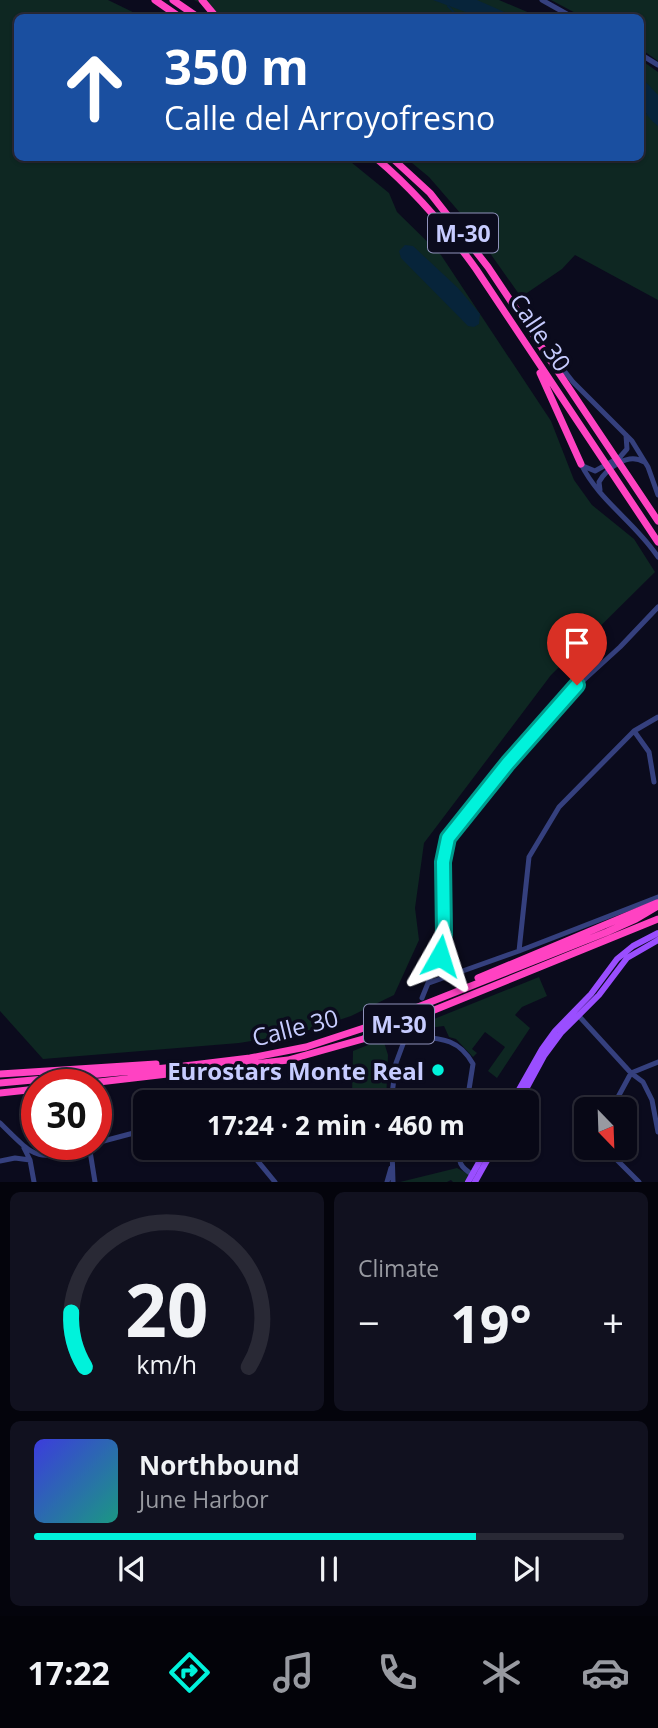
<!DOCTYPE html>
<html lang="en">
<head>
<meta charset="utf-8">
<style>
  :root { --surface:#080816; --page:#11111f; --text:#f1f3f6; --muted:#989aa1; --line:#292935; --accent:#00f2db }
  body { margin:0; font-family:"Open Sans",sans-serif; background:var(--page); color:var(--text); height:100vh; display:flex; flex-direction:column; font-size:26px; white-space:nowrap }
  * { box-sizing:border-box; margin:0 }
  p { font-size:23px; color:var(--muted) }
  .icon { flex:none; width:38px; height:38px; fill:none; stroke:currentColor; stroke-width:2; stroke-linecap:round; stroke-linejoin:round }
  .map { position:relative; height:1182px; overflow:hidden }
  .side { display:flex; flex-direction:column; gap:10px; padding:10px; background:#04040c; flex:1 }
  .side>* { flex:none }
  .top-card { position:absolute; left:14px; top:14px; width:630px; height:147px; border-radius:10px; box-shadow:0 2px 5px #0004,0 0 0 2px var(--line); background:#1a4fa0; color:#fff; overflow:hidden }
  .needle { width:46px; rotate:157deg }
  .controls { position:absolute; left:574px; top:1097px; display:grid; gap:14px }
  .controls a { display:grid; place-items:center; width:63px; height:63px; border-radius:10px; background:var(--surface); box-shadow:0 2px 5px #0004,0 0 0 2px var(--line); font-size:35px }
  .speed { position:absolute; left:21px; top:1069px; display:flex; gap:14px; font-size:35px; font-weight:700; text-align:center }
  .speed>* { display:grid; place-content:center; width:91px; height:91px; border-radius:50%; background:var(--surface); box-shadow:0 2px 5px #0004,0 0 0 2px var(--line); line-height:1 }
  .speed .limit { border:10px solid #d22; background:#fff; color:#111 }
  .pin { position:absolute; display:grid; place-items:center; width:60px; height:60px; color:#fff; margin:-72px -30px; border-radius:50% 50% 50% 0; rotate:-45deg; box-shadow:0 0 7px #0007 }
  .pin .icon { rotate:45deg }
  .me { position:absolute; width:77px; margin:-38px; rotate:6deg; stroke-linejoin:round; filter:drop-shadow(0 0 5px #0008) }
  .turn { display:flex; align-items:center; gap:24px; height:147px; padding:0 35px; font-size:32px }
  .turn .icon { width:91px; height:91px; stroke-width:2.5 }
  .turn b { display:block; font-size:49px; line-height:60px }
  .big { font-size:52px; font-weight:700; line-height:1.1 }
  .side .tile { flex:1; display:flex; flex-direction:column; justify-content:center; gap:10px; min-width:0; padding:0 24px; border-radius:10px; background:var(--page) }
  .side .dial { align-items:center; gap:0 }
  .dial svg { height:182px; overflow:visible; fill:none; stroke:var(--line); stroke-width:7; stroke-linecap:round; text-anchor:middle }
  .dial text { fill:var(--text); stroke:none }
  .song { display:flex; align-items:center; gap:21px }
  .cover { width:84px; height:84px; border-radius:10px; background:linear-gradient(135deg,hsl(240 70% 55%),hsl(170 70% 35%)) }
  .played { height:7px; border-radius:4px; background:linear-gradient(90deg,var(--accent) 75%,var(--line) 75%) }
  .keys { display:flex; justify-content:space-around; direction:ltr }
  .heat { display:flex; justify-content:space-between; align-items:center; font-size:38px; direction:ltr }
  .side .tiles { flex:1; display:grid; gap:10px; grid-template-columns:1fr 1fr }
  .tile:last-child { grid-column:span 2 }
  .trip { position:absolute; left:133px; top:1090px; width:406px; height:70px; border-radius:10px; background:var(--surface); box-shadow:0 2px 5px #0004,0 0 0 2px var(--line); font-weight:700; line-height:70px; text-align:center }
  .dock { display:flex; height:112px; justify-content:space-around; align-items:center; background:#030309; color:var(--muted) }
  .dock .icon { width:49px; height:49px }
  .dock .selected { color:var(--accent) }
  .dock b { font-size:32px; color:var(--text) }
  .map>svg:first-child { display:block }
</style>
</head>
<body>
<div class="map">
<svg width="658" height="1182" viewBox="0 0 658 1182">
  <rect width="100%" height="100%" fill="#0b0b1d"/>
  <!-- green -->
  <path fill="#0e2722" d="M0,0h108l35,17 -125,1v140h328l43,35 8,19 44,43 110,166 23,59 18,25 42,34 21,33 -104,103 -127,168 -9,65 4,32 -25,55 -43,21 -51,17 -61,10 -196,16 -43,-48z
    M194,0h305l40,17 -318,1 -9,-9z
    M551,0h107v61l-17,-12 -1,-31 -57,-1z
    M641,60l17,12v228l-83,-45 -13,14 -41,28 -53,-75 -39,-45 -23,-19h234z
    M539,977l8,19 -25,11 -7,8 15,13 -33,50 -9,-7 17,-24 -20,-15 -13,17 5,4 -4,4 -17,-18 -7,-2 -5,-11 -16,2 -7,5 -9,-2 2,-4z
    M383,1039l5,16 -2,47h-15v-6h-19l1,-45z
    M457,1168l13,7 -5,7h-12l-2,-2 -4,2h-47z"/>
  <!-- water -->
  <path fill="#07243a" d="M433,0h44l39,17h-37z
    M641,77l17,18v31c-18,-14 -18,-28 -17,-49z
    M405,245l8,1 45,42 22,26 -1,10 -5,3 -6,-1 -67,-68 -2,-7z"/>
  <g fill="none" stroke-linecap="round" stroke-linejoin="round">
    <!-- stream -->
    <path stroke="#07243a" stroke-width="2" d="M448,6l11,12
      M640,112l6,3"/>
    <!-- minor-tunnel -->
    <path stroke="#27283f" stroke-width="5" stroke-dasharray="5 2.5" stroke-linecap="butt" d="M407,1033l7,-16"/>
    <!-- minor -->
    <path stroke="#35407e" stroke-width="5" d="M542,0l32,18
      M640,54l18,11
      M554,358l19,24 59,59 16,26 10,28
      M581,464c18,37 54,58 77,93
      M583,466l12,5 25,-14 7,-8 -1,-14
      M600,490l-1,-8c8,-14 29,-30 45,-20
      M634,731l15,21 5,30
      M519,951l10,-94 30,-50 75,-76 24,-14
      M429,983l90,-32 139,-54
      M422,998l21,-52v-84l5,-24 116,-140 56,-51 38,-40
      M578,1015l53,58 12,9 9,18 6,32
      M406,1036c30,3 51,-1 67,28l-6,38
      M391,1102l5,-39 10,-27
      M611,1110l20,-37 27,-11
      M0,1123c39,39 37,38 90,21
      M96,1143l49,-13
      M89,1145l6,37
      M24,1148l6,12 4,22
      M247,1148l28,34
      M392,1148l1,34
      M460,1148c-3,13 1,20 12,26
      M605,1148l34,34
      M0,1161l15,-3 15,2
      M387,1182l4,-14"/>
    <!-- major -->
    <path stroke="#9a4eff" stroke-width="6" d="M512,1102l30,-53 13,-18 36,-37 26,-35 16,-13 25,-13
      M519,1102l25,-46 17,-23 38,-38 28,-37 31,-18
      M468,1182l19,-34
      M475,1182l19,-34"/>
    <!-- highway -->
    <path stroke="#ff42c2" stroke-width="7" d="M155,0l26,18
      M173,0l26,18
      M202,0l15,18
      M376,158c39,33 70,69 100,111l182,273
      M392,158l38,35 58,74 170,254
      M540,373l41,91
      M478,978l179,-75
      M0,1074l156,-10
      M0,1083l176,-16 74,-9 56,-11 64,-21 237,-94 29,-13 22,-13
      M73,1085l215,-25 75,-21 295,-120
      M0,1093l37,-4"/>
  </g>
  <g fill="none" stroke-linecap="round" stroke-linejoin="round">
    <defs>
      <path id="route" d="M440,956l4,-22 -1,-72 5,-24 60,-75 69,-78"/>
    </defs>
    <!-- route casing -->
    <use href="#route" stroke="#009d8e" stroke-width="18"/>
    <!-- route -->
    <use href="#route" stroke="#00f2db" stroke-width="12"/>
  </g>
  <!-- markers -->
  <circle fill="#00f2db" stroke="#0b0b1d" stroke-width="2.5" cx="438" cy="1070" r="7"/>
  <g text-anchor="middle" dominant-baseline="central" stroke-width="7" stroke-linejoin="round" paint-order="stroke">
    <!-- shield labels -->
    <g fill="#0b0b1d" stroke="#8f92bb" stroke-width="2">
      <rect x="428" y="213.5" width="70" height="39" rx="5"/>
      <rect x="364" y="1004.5" width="70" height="39" rx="5"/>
    </g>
    <g font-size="23" font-weight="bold" fill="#c7ccff">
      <text x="463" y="233">M-30</text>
      <text x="399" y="1024">M-30</text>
    </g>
    <!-- street labels -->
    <g font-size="24" fill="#c7ccff" stroke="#0b0b1d">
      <text transform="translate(541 332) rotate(56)">Calle 30</text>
      <text transform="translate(295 1027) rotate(-14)">Calle 30</text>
    </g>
    <!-- poi labels -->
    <g font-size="24" font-weight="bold" fill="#c7ccff" stroke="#0b0b1d" text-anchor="end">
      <text x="424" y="1070">Eurostars Monte Real</text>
    </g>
  </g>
</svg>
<div class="controls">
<a><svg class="needle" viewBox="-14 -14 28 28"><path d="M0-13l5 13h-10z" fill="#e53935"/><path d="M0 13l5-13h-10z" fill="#989aa1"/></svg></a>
</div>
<div class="speed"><div class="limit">30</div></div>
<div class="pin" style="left:577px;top:685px;background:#d93025"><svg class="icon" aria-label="arrive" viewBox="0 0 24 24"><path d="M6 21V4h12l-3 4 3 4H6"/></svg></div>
<svg class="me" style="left:440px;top:956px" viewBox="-20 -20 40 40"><path d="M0-17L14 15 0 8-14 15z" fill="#00f2db" stroke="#fff" stroke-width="4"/></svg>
<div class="trip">17:24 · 2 min · 460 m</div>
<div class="top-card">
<div class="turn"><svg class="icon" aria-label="ahead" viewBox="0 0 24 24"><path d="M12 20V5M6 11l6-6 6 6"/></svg><div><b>350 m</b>Calle del Arroyofresno</div></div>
</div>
</div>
<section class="side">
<div class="tiles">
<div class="tile dial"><svg viewBox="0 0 100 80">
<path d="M14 69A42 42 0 1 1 86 69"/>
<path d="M14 69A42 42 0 0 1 8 45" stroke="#00f2db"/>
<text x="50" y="56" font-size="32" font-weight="700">20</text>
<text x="50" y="72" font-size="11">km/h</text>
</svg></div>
<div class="tile"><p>Climate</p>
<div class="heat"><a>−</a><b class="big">19°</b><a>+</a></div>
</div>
<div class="tile">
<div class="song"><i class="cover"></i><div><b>Northbound</b><p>June Harbor</p></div></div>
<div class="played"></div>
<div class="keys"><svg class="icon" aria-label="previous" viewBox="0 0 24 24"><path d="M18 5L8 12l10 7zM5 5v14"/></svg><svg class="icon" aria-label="pause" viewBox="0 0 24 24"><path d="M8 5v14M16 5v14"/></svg><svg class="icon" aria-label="next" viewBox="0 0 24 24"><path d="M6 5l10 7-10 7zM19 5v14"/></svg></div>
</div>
</div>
</section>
<nav class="dock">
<b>17:22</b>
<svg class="icon selected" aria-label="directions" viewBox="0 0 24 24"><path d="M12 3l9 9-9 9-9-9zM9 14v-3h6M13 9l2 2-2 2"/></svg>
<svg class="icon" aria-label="music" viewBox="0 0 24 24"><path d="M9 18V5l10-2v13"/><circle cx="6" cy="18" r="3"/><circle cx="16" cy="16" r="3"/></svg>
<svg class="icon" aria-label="phone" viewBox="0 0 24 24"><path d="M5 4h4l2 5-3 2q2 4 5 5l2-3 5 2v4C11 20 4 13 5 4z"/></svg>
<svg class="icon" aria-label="climate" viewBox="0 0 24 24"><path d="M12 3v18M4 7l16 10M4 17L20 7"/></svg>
<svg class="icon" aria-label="car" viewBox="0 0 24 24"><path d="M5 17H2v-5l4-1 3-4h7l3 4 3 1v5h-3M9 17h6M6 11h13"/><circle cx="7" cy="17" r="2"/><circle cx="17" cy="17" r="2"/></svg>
</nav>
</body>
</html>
